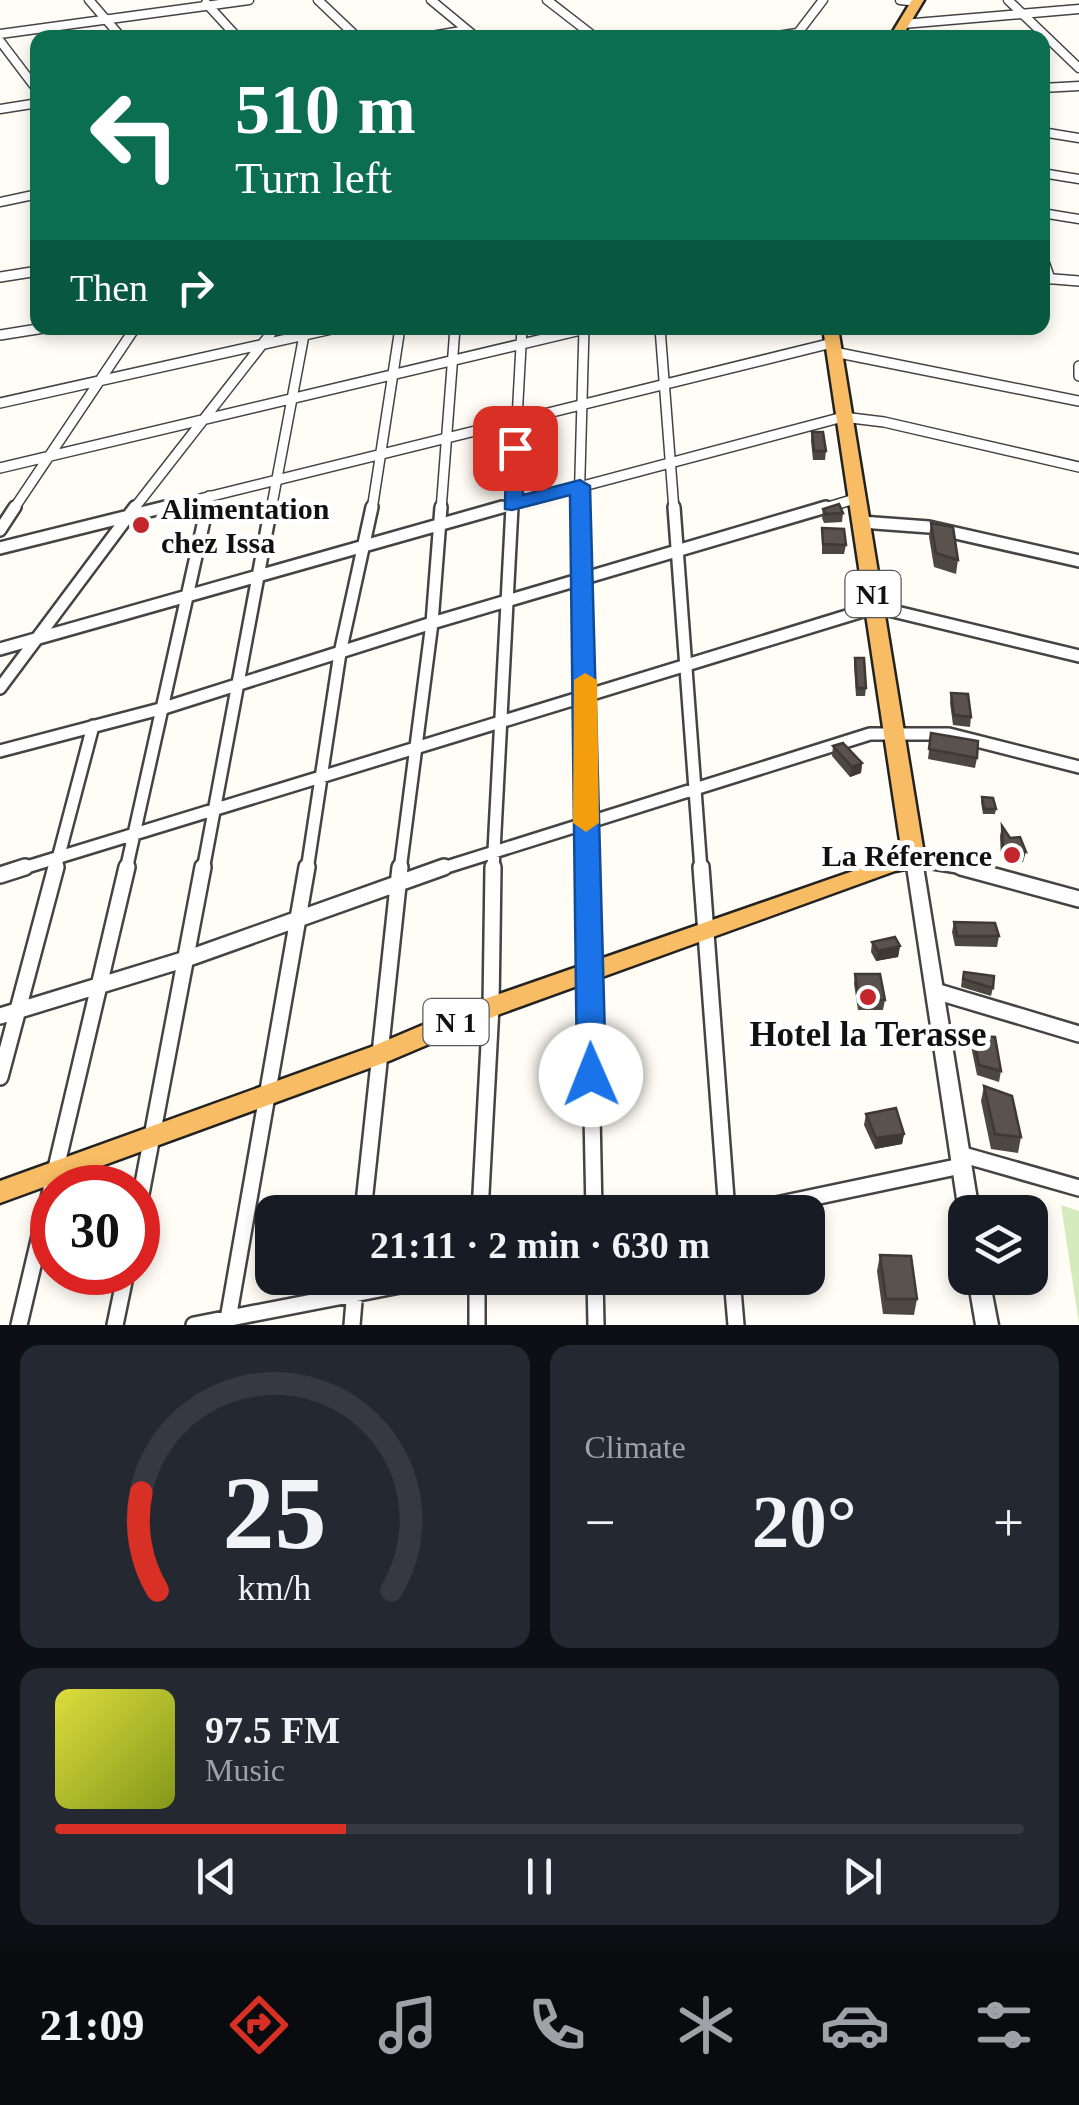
<!DOCTYPE html>
<html lang="en">
<head>
<meta charset="utf-8">
<style>
  :root { --surface:#171b24; --page:#242831; --text:#f1f3f6; --muted:#9ea1a6; --line:#363941; --accent:#d93025 }
  body { margin:0; font-family:"Times New Roman",serif; background:var(--page); color:var(--text); height:100vh; display:flex; flex-direction:column; font-size:38px; white-space:nowrap }
  * { box-sizing:border-box; margin:0 }
  p { font-size:32px; color:var(--muted) }
  .icon { flex:none; width:55px; height:55px; fill:none; stroke:currentColor; stroke-width:2; stroke-linecap:round; stroke-linejoin:round }
  .map { position:relative; height:1325px; overflow:hidden }
  .panel { display:flex; flex-direction:column; gap:20px; padding:20px; background:#0d0f14; flex:1 }
  .panel>* { flex:none }
  .banner { position:absolute; left:30px; top:30px; width:1020px; height:305px; border-radius:20px; box-shadow:0 5px 15px #0003; background:#0b6e4f; color:#fff; overflow:hidden }
  .buttons { position:absolute; left:948px; top:1195px; display:grid; gap:20px }
  .buttons a { display:grid; place-items:center; width:100px; height:100px; border-radius:20px; background:var(--surface); box-shadow:0 5px 15px #0003; font-size:50px }
  .speed { position:absolute; left:30px; top:1165px; display:flex; gap:20px; font-size:50px; font-weight:700; text-align:center }
  .speed>* { display:grid; place-content:center; width:130px; height:130px; border-radius:50%; background:var(--surface); box-shadow:0 5px 15px #0003; line-height:1 }
  .speed .limit { border:15px solid #d22; background:#fff; color:#111 }
  .pin { position:absolute; display:grid; place-items:center; width:85px; height:85px; color:#fff; margin:-42px; border-radius:20px; box-shadow:0 5px 15px #0006 }
  .me { position:absolute; width:110px; margin:-55px; rotate:359deg; stroke-linejoin:round; filter:drop-shadow(0 0 8px #0008) }
  .turn { display:flex; align-items:center; gap:35px; height:210px; padding:0 40px; font-size:45px }
  .turn .icon { width:130px; height:130px; stroke-width:2.5 }
  .turn b { display:block; font-size:70px; line-height:85px }
  .then { display:flex; align-items:center; height:95px; padding:0 40px; background:#0003; gap:20px; font-size:38px }
  .big { font-size:75px; font-weight:700; line-height:1.1 }
  .panel .widget { flex:1; display:flex; flex-direction:column; justify-content:center; gap:15px; min-width:0; padding:0 35px; border-radius:20px; background:var(--page) }
  .panel .dial { align-items:center; gap:0 }
  .dial svg { height:260px; overflow:visible; fill:none; stroke:var(--line); stroke-width:7; stroke-linecap:round; text-anchor:middle }
  .dial text { fill:var(--text); stroke:none }
  .song { display:flex; align-items:center; gap:30px }
  .cover { width:120px; height:120px; border-radius:15px; background:linear-gradient(135deg,hsl(60 70% 55%),hsl(70 70% 35%)) }
  .played { height:10px; border-radius:5px; background:linear-gradient(90deg,var(--accent) 30%,var(--line) 30%) }
  .keys { display:flex; justify-content:space-around; direction:ltr }
  .heat { display:flex; justify-content:space-between; align-items:center; font-size:55px; direction:ltr }
  .panel .tiles { flex:1; display:grid; gap:20px; grid-template-columns:1fr 1fr }
  .widget:last-child { grid-column:span 2 }
  .trip { position:absolute; left:255px; top:1195px; width:570px; height:100px; border-radius:20px; background:var(--surface); box-shadow:0 5px 15px #0003; font-weight:700; line-height:100px; text-align:center }
  .tab-bar { display:flex; height:160px; justify-content:space-around; align-items:center; background:#090b0e; color:var(--muted) }
  .tab-bar .icon { width:70px; height:70px }
  .tab-bar .selected { color:var(--accent) }
  .tab-bar b { font-size:45px; color:var(--text) }
  .map>svg:first-child { display:block }
</style>
</head>
<body>
<div class="map">
<svg width="1079" height="1325" viewBox="0 0 1079 1325">
  <rect width="100%" height="100%" fill="#fffdf5"/>
  <!-- green -->
  <path fill="#d5ebbd" d="M1061,1205l18,6v113z"/>
  <g fill="none" stroke-linecap="round" stroke-linejoin="round">
    <defs>
      <path id="minor-far3" d="M89,0l33,38
        M318,0l40,38
        M431,0l46,38
        M547,0l49,38
        M900,0l17,2
        M1008,0l71,68
        M206,3l32,35
        M903,24l176,-15
        M0,34l249,-34
        M420,38l47,-8
        M765,38l32,-5
        M794,38l29,-38
        M0,41l38,50
        M1042,88l37,-2
        M0,109l38,-6
        M1042,132l37,6
        M1042,173l37,6
        M0,202l38,-8
        M1042,213l37,6"/>
      <path id="minor-far2" d="M1042,256l8,23
        M0,277l38,-6
        M1042,278l37,3
        M660,328l14,182
        M0,335l44,-7
        M834,352l245,49
        M1079,366v10
        M0,403l336,-75
        M0,468l589,-140
        M13,510l122,-182
        M133,510l142,-182
        M155,510l677,-167
        M206,510l3,-14
        M271,510l33,-175
        M372,510l28,-182
        M441,510l14,-182
        M493,510l350,-93 41,5 195,45
        M512,510l10,-182
        M579,510l5,-182
        M818,510l40,-12"/>
      <path id="minor-far1" d="M579,507l8,363
        M674,507l27,363
        M861,522l68,5 150,34
        M0,530l15,-23
        M0,548l165,-41
        M0,649l502,-142
        M0,688l135,-181
        M0,751l164,-43 268,-85 394,-116
        M914,860l62,10
        M17,870l859,-263 203,49
        M55,870l38,-144
        M126,870l81,-363
        M203,870l68,-363
        M307,870l33,-217 32,-146
        M400,870l32,-247 9,-116
        M437,870l433,-136h79l130,33
        M493,870l19,-363"/>
      <path id="minor" d="M587,867l7,345
        M701,867l26,345
        M961,867l118,32
        M0,875l25,-8
        M935,991l144,43
        M0,1016l186,-57 258,-92
        M0,1077l56,-210
        M960,1154l119,34
        M138,1210l65,-343
        M363,1212l37,-345
        M480,1212l11,-205 2,-140
        M743,1212l218,-46
        M477,1278v47
        M595,1278l1,47
        M732,1278l4,47
        M19,1325l108,-458
        M115,1325l11,-53
        M194,1325l242,-47
        M227,1325l80,-458
        M352,1325l4,-47"/>
      <path id="tertiary" d="M914,854l6,2 2,4 57,352h-14v7l-6,-7 -53,-352 2,-4z
        M968,1278h21l9,47h-22z"/>
      <path id="trunk" d="M912,0h12l-23,38h-12z
        M823,328h15l87,532 -3,6 -27,5 -395,143 -111,47 -389,142v-22l371,-134 111,-47 420,-146z"/>
    </defs>
    <!-- minor-far3 casing -->
    <use href="#minor-far3" stroke="#444" stroke-width="11"/>
    <!-- minor-far2 casing -->
    <use href="#minor-far2" stroke="#444" stroke-width="12"/>
    <!-- minor-far1 casing -->
    <use href="#minor-far1" stroke="#444" stroke-width="16"/>
    <!-- minor casing -->
    <use href="#minor" stroke="#444" stroke-width="20"/>
    <!-- tertiary casing -->
    <use href="#tertiary" stroke="#444" stroke-width="5"/>
    <!-- trunk casing -->
    <use href="#trunk" stroke="#222" stroke-width="5"/>
    <!-- minor-far3 -->
    <use href="#minor-far3" stroke="#fff" stroke-width="8"/>
    <!-- minor-far2 -->
    <use href="#minor-far2" stroke="#fff" stroke-width="9"/>
    <!-- minor-far1 -->
    <use href="#minor-far1" stroke="#fff" stroke-width="11"/>
    <!-- minor -->
    <use href="#minor" stroke="#fff" stroke-width="15"/>
    <!-- tertiary -->
    <use href="#tertiary" fill="#fff" fill-rule="evenodd"/>
    <!-- trunk -->
    <use href="#trunk" fill="#f7bc64" fill-rule="evenodd"/>
  </g>
  <!-- wall -->
  <path fill="#4d4742" d="M812,432l14,19 -1,9h-12l-2,-19z
    M823,509l20,4 -1,9 -18,1 -2,-5z
    M931,523l27,37 -2,14 -22,-7 -5,-30z
    M822,528l24,17 -2,9h-22z
    M855,658l11,30 -1,8h-9l-2,-31z
    M951,693l20,24 -1,10 -17,-2 -3,-22z
    M931,733l46,25 -2,10 -47,-9z
    M833,746l29,17 -1,10 -11,4 -18,-21z
    M982,797l14,12 -1,5h-12l-2,-12z
    M1002,826l8,12 16,14 -3,10 -22,-3 -1,-23z
    M954,922l45,14 -2,11 -42,-1 -3,-14z
    M872,942l28,4 -2,11 -22,4 -5,-9z
    M855,974l30,26 -2,10h-25l-4,-26z
    M962,979l31,9 -2,8 -30,-9z
    M973,1036l28,35 -2,11 -22,-7 -6,-29z
    M984,1086l37,51 -3,16 -27,-4 -10,-48z
    M866,1114l38,20 -2,10 -27,5 -11,-24z
    M880,1255l37,44 -3,16 -31,-1 -6,-43z"/>
  <!-- shaded-wall -->
  <path fill="#3f3936" d="M862,763l-1,10 -11,4 2,-10z
    M900,946l-2,11 -22,4 2,-10z
    M904,1134l-2,10 -27,5 1,-11z"/>
  <!-- building -->
  <path fill="#5a524d" stroke="#3f3936" stroke-width="2.5" d="M812,432h11l3,19h-12z
    M839,504l4,9 -18,1 -2,-5z
    M931,523l22,4 5,33 -22,-7z
    M822,528l22,1 2,16 -23,-1z
    M855,658h9l2,30h-9z
    M951,693l17,1 3,23 -17,-2z
    M931,733l47,8 -1,17 -48,-9z
    M843,743l19,20 -10,4 -19,-21z
    M982,797l11,1 3,11h-12z
    M1002,826l8,12 10,-1 6,15 -23,-3z
    M954,922l41,1 4,13h-42z
    M895,937l5,9 -22,5 -6,-9z
    M964,972l30,4 -1,12 -30,-9z
    M855,974h25l5,26h-26z
    M973,1036l22,1 6,34 -22,-6z
    M984,1086l28,10 9,41 -26,-3z
    M896,1108l8,26 -28,4 -10,-24z
    M880,1255l31,1 6,43h-31z"/>
  <!-- route -->
  <path fill="#1a73e8" stroke="#114b97" stroke-width="2.5" d="M515,442l10,6 -2,47 57,-15 10,6 16,589 -4,8 -11,3 -10,-3 -4,-8 -7,-580 -58,15 -7,-1 1,-61z"/>
  <!-- slow -->
  <path fill="#f59e0b" d="M585,673l12,7 2,143 -13,9 -13,-9 1,-143z"/>
  <!-- markers -->
  <g fill="#c4262e" stroke="#fff" stroke-width="4">
    <circle cx="141" cy="525" r="10"/>
    <circle cx="1012" cy="855" r="10"/>
    <circle cx="868" cy="997" r="10"/>
  </g>
  <g text-anchor="middle" dominant-baseline="central" stroke-width="10" stroke-linejoin="round" paint-order="stroke">
    <!-- shield labels -->
    <g fill="#fff" stroke="#585858" stroke-width="2.5">
      <rect x="845.5" y="571" width="55" height="46" rx="8"/>
      <rect x="423.5" y="999" width="65" height="46" rx="8"/>
    </g>
    <g font-size="28" font-weight="bold" fill="#111">
      <text x="873" y="594">N1</text>
      <text x="456" y="1022">N 1</text>
    </g>
    <!-- poi labels -->
    <g font-size="30" font-weight="bold" fill="#111" stroke="#fff" text-anchor="start">
      <text x="161" y="508">Alimentation<tspan x="161" dy="34">chez Issa</tspan></text>
      <text x="992" y="855" text-anchor="end">La Réference</text>
    </g>
    <!-- near-poi labels -->
    <g font-size="35" font-weight="bold" fill="#111" stroke="#fff">
      <text x="868" y="1034">Hotel la Terasse</text>
    </g>
  </g>
</svg>
<div class="buttons">
<a><svg class="icon" aria-label="layers" viewBox="0 0 24 24"><path d="M12 4l9 5-9 5-9-5zM3 14l9 5 9-5"/></svg></a>
</div>
<div class="speed"><div class="limit">30</div></div>
<div class="pin" style="left:515px;top:448px;background:#d93025"><svg class="icon" aria-label="arrive" viewBox="0 0 24 24"><path d="M6 21V4h12l-3 4 3 4H6"/></svg></div>
<svg class="me" style="left:591px;top:1075px" viewBox="-20 -20 40 40"><circle r="19" fill="#fff"/><path d="M0-13L10 11 0 6-10 11z" fill="#1a73e8"/></svg>
<div class="trip">21:11 · 2 min · 630 m</div>
<div class="banner">
<div class="turn"><svg class="icon" aria-label="left" viewBox="0 0 24 24"><path d="M17 20v-9H6M10 6l-5 5 5 5"/></svg><div><b>510 m</b>Turn left</div></div>
<div class="then">Then<svg class="icon" aria-label="right" viewBox="0 0 24 24"><path d="M7 20v-9h11M14 6l5 5-5 5"/></svg></div>
</div>
</div>
<section class="panel">
<div class="tiles">
<div class="widget dial"><svg viewBox="0 0 100 80">
<path d="M14 69A42 42 0 1 1 86 69"/>
<path d="M14 69A42 42 0 0 1 9 39" stroke="#d93025"/>
<text x="50" y="56" font-size="32" font-weight="700">25</text>
<text x="50" y="72" font-size="11">km/h</text>
</svg></div>
<div class="widget"><p>Climate</p>
<div class="heat"><a>−</a><b class="big">20°</b><a>+</a></div>
</div>
<div class="widget">
<div class="song"><i class="cover"></i><div><b>97.5 FM</b><p>Music</p></div></div>
<div class="played"></div>
<div class="keys"><svg class="icon" aria-label="previous" viewBox="0 0 24 24"><path d="M18 5L8 12l10 7zM5 5v14"/></svg><svg class="icon" aria-label="pause" viewBox="0 0 24 24"><path d="M8 5v14M16 5v14"/></svg><svg class="icon" aria-label="next" viewBox="0 0 24 24"><path d="M6 5l10 7-10 7zM19 5v14"/></svg></div>
</div>
</div>
</section>
<nav class="tab-bar">
<b>21:09</b>
<svg class="icon selected" aria-label="directions" viewBox="0 0 24 24"><path d="M12 3l9 9-9 9-9-9zM9 14v-3h6M13 9l2 2-2 2"/></svg>
<svg class="icon" aria-label="music" viewBox="0 0 24 24"><path d="M9 18V5l10-2v13"/><circle cx="6" cy="18" r="3"/><circle cx="16" cy="16" r="3"/></svg>
<svg class="icon" aria-label="phone" viewBox="0 0 24 24"><path d="M5 4h4l2 5-3 2q2 4 5 5l2-3 5 2v4C11 20 4 13 5 4z"/></svg>
<svg class="icon" aria-label="climate" viewBox="0 0 24 24"><path d="M12 3v18M4 7l16 10M4 17L20 7"/></svg>
<svg class="icon" aria-label="car" viewBox="0 0 24 24"><path d="M5 17H2v-5l4-1 3-4h7l3 4 3 1v5h-3M9 17h6M6 11h13"/><circle cx="7" cy="17" r="2"/><circle cx="17" cy="17" r="2"/></svg>
<svg class="icon" aria-label="filters" viewBox="0 0 24 24"><path d="M4 7h16M4 17h16"/><circle cx="9" cy="7" r="2"/><circle cx="15" cy="17" r="2"/></svg>
</nav>
</body>
</html>
